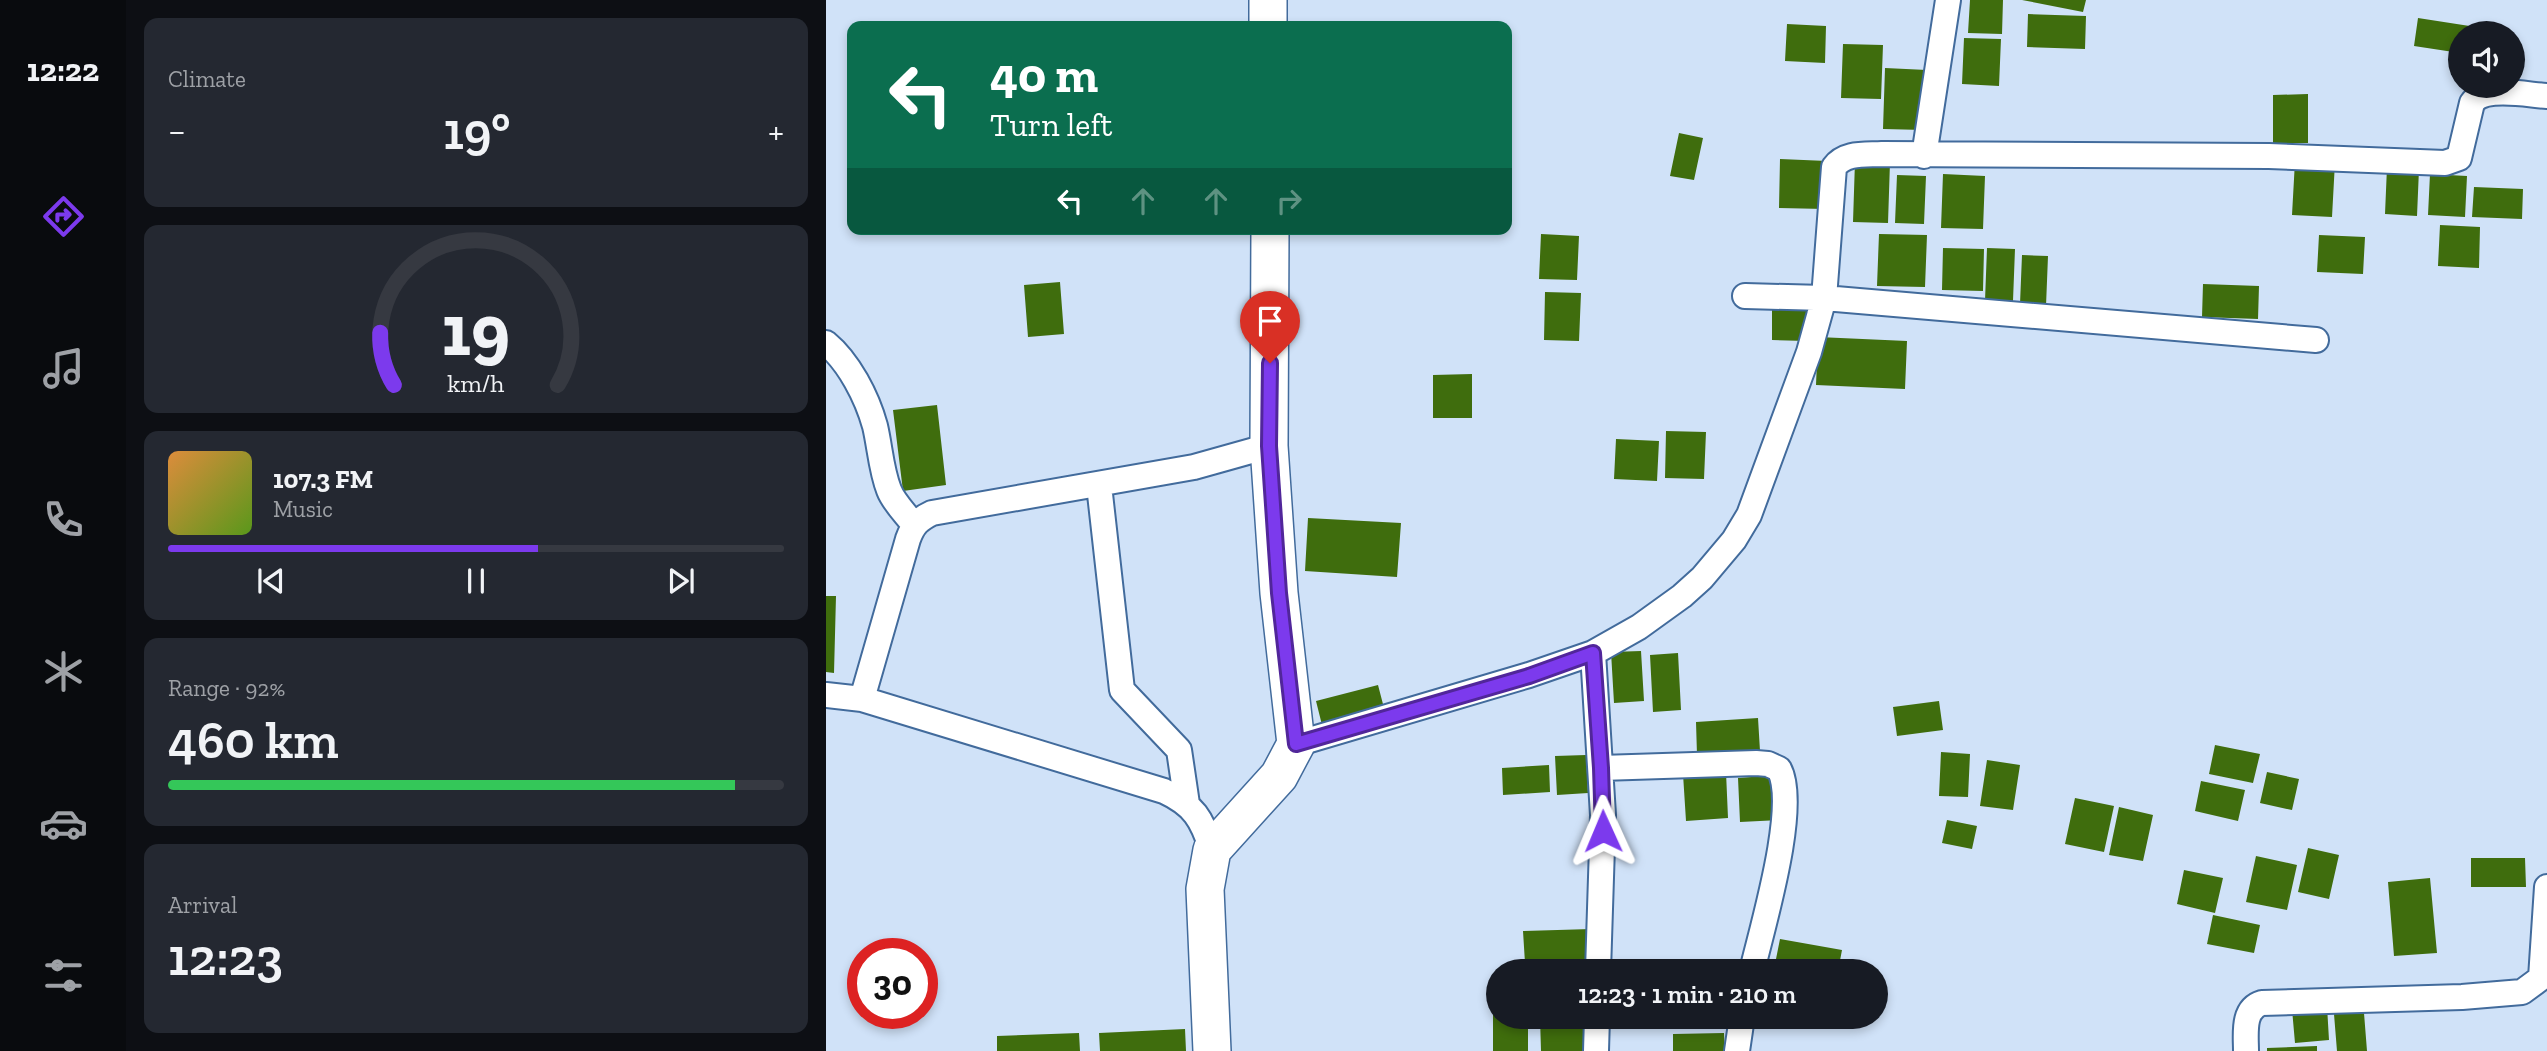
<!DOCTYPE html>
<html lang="en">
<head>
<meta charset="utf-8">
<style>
  :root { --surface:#171b24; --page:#242831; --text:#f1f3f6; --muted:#9ea1a6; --line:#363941; --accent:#7c3aed }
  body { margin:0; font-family:"Zilla Slab",serif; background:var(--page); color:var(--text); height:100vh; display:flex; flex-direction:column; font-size:26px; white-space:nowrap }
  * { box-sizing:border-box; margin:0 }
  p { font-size:23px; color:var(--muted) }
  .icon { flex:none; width:38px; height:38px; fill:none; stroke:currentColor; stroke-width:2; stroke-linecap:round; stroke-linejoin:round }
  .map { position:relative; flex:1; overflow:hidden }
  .details { display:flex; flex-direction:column; gap:18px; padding:18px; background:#0d0f14; width:700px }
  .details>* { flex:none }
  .top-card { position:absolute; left:21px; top:21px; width:665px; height:214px; border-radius:14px; box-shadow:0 4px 10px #0003; background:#0b6e4f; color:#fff; overflow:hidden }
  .tools { position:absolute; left:1622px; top:21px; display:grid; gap:14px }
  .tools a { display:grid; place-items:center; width:77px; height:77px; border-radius:50%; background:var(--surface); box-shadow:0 4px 10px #0003; font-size:35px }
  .speed { position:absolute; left:21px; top:938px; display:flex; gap:14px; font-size:35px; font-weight:700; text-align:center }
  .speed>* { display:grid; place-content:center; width:91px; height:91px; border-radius:50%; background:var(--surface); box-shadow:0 4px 10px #0003; line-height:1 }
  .speed .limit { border:10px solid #d22; background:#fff; color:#111 }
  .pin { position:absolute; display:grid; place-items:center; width:60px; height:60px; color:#fff; margin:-72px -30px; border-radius:50% 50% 50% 0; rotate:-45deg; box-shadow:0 0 7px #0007 }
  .pin .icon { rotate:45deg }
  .me { position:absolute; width:77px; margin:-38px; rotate:359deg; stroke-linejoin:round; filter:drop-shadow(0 0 5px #0008) }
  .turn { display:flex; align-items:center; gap:24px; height:147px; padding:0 28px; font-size:32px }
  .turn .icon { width:91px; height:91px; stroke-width:2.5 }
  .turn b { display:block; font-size:49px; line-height:60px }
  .lanes { display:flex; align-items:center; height:66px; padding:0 28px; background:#0003; justify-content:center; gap:35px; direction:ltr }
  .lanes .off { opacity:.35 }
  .big { font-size:52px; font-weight:600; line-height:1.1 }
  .details .tile { flex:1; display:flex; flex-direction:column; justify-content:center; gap:10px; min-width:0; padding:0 24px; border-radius:14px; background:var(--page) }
  .details .dial { align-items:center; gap:0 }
  .dial svg { height:182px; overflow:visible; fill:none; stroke:var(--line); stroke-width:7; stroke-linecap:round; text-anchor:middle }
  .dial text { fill:var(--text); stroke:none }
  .song { display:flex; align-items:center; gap:21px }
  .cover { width:84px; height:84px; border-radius:10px; background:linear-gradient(135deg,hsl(30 70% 55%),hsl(90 70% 35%)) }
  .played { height:7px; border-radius:4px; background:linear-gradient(90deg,var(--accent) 60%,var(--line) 60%) }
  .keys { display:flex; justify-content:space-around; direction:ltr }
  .heat { display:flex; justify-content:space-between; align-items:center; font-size:38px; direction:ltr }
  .charge { height:10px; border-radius:5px; background:linear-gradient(90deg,#34c759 92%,var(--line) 0) }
  .trip { position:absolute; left:660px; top:959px; width:402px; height:70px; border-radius:35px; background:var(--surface); box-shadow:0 4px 10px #0003; font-weight:600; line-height:70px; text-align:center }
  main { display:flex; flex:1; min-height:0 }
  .tabs { display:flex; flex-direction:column; width:126px; justify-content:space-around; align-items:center; background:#090b0e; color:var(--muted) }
  .tabs .icon { width:49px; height:49px }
  .tabs .on { color:var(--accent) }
  .tabs b { font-size:32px; color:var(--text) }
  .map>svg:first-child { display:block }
</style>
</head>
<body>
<main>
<nav class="tabs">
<b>12:22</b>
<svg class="icon on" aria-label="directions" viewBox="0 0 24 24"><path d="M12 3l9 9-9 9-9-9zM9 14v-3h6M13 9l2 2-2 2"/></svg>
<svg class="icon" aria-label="music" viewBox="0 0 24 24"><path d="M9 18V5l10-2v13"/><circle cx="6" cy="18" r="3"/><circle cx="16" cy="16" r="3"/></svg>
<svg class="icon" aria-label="phone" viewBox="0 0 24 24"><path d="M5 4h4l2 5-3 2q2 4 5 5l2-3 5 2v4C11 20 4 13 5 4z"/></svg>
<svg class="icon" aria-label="climate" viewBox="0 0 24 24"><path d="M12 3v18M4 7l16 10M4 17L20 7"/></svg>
<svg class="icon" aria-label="car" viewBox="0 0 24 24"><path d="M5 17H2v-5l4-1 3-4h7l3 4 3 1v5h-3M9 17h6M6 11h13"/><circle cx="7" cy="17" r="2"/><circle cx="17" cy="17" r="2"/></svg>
<svg class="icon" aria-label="filters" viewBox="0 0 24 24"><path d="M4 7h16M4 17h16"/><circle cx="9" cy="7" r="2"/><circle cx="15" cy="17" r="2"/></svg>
</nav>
<section class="details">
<div class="tile"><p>Climate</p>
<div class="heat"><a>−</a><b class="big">19°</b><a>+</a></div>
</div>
<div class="tile dial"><svg viewBox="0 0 100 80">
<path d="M14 69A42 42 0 1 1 86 69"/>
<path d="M14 69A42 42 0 0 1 8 46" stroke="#7c3aed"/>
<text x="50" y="56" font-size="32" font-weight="700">19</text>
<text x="50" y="72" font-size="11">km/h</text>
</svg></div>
<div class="tile">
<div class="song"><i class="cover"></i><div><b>107.3 FM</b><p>Music</p></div></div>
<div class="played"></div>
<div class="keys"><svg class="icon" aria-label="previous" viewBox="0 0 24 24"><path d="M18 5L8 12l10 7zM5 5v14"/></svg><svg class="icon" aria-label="pause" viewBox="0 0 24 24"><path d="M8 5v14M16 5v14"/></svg><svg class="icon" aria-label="next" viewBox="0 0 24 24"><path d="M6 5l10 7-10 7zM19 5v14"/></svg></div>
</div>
<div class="tile"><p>Range · 92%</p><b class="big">460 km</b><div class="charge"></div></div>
<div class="tile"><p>Arrival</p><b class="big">12:23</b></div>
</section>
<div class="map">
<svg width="1721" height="1051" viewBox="0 0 1721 1051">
  <rect width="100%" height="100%" fill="#d0e2f8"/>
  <!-- building -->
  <path fill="#3f6d0d" d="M1144,0h33l-1,34 -34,-1z
    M1196,0h64l-3,12z
    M1202,14l58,2 -1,33 -58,-2z
    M1592,18l58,9 -1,6h-15v20l-46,-7z
    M961,24l39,2 -1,37 -40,-2z
    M1138,38l37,1 -2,47 -37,-2z
    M1017,44l40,1 -2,54 -40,-1z
    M1059,68l42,2 -3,60 -41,-1z
    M1482,94v49h-35v-48z
    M853,133l24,5 -9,42 -24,-4z
    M954,159l47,2 -2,48 -46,-1z
    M1029,161l35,1 -2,61 -35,-1z
    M1469,161l40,1 -3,55 -40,-2z
    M1561,167l32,2 -2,47 -32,-2z
    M1117,174l42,2 -2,53 -42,-1z
    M1604,174l37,2 -2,41 -37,-2z
    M1071,175l29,1 -2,48 -29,-1z
    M1648,187l49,2 -1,30 -50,-2z
    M1614,225l40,2 -1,41 -41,-2z
    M715,234l38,2 -2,44 -38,-1z
    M1053,234l48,1 -2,52 -48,-1z
    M1493,235l46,2 -2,37 -46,-2z
    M1117,248l41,1 -1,42 -41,-1z
    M1161,248l28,1 -2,52h-28z
    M1196,255l26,1 -2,50 -26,-2z
    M234,282l4,52 -36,3 -4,-52z
    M1377,284l56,2 -1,33 -56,-2z
    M719,292l36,1 -2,48 -35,-1z
    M946,309l35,1v31l-35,-1z
    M992,337l89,4 -2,48 -89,-4z
    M646,374v44h-39v-43z
    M111,405l9,80 -43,6 -10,-81z
    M840,431l40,1 -2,47 -39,-1z
    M790,439l43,2 -2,40 -43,-2z
    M482,518l93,5 -4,54 -92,-6z
    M0,596h10l-2,77 -8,-1z
    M815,651l3,50 -30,2 -3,-51z
    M852,653l3,57 -28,2 -3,-57z
    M552,685l6,23 -62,17 -6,-24z
    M1113,701l4,29 -46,6 -4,-29z
    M932,718l2,33 -63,4 -1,-33z
    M1389,745l45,9 -7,29 -44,-9z
    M1115,752l29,2 -2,43 -29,-1z
    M760,755l2,38 -31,2 -2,-39z
    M1161,760l33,5 -7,45 -33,-4z
    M723,765l1,27 -47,3 -1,-27z
    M900,772l2,46 -42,3 -3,-47z
    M1441,772l32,7 -7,31 -32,-7z
    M952,775l2,45 -40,2 -2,-44z
    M1375,781l44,9 -7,31 -43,-10z
    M1249,798l39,8 -10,46 -39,-8z
    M1293,807l34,8 -10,46 -34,-6z
    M1121,820l30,6 -5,23 -30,-6z
    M1482,848l31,7 -10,44 -31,-7z
    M1430,856l41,9 -10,45 -41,-8z
    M1645,858h54l1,29h-55z
    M1358,870l39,8 -8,35 -38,-9z
    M1604,878l7,75 -43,3 -6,-74z
    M1387,915l47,10 -6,28 -47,-9z
    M765,929l1,31 -67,3 -2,-32z
    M954,939l62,11 -4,21h-49l-15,-2z
    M1501,1006l2,34 -34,3 -3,-34z
    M1538,1013l3,38h-30l-3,-37z
    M667,1014h5v3h30v34h-35z
    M714,1017h47v34h-46z
    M359,1029l1,22h-86l-1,-18z
    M253,1033l1,18h-83v-15z
    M898,1033l1,18h-52v-17z
    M1491,1046v5h-50v-3z"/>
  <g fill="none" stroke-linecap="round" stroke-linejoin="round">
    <defs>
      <path id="street" d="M1098,156l24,-156
        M919,296l79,2 492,42
        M0,343c23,19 41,54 49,83 5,21 6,44 14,64 5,13 17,24 25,35
        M273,485l23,205 57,60 8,54
        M767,653l10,162 -5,156
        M0,695l36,4 302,92c30,14 38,28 48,59
        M36,699l46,-160c5,-14 11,-20 24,-26l262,-46 75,-21
        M470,744l233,-69 64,-22 46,-26 43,-31 20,-18 32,-38 15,-25 60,-163 15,-54 10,-131c11,-15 31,-12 48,-13l387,2 176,7 14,-5 13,-55c12,-18 55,-8 75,-7
        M775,768l155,-5 12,1 11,5c20,37 -17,159 -27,202
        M770,1051l1,-34
        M911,1051l5,-34
        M1420,1051c0,-17 -4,-42 16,-48l200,-6 60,-5 19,-14 6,-91"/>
      <path id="secondary" d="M442,0v26
        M386,1051l-7,-162 7,-39 67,-74 17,-32 -17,-151 -10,-147 1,-217"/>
    </defs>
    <!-- street casing -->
    <use href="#street" stroke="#426b9c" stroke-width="28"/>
    <!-- secondary casing -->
    <use href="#secondary" stroke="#426b9c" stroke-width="40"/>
    <!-- street -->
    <use href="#street" stroke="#fff" stroke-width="24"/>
    <!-- secondary -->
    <use href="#secondary" stroke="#fff" stroke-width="37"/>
  </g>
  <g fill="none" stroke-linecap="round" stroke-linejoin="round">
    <defs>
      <path id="route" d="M444,363l-1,83 10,147 17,151 233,-68 64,-23 8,115 2,63"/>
    </defs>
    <!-- route casing -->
    <use href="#route" stroke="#51269a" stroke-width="18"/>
    <!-- route -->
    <use href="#route" stroke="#7c3aed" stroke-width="12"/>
  </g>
</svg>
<div class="tools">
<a><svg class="icon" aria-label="sound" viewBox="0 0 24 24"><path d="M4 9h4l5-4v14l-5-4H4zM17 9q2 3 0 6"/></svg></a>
</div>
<div class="speed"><div class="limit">30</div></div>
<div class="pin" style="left:444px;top:363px;background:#d93025"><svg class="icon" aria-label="arrive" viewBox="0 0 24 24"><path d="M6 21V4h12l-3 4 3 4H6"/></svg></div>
<svg class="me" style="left:777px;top:831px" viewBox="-20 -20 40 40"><path d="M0-17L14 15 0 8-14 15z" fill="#7c3aed" stroke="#fff" stroke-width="4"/></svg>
<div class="trip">12:23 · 1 min · 210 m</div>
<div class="top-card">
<div class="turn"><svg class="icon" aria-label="left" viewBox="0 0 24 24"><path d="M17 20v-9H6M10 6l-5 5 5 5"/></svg><div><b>40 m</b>Turn left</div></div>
<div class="lanes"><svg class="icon" aria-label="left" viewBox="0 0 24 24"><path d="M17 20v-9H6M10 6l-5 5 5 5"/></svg><svg class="icon off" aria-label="ahead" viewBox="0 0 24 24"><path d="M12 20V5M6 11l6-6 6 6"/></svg><svg class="icon off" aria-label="ahead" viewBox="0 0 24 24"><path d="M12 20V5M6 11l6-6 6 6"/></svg><svg class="icon off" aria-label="right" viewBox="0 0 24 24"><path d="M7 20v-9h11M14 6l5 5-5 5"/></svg></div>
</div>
</div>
</main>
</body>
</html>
